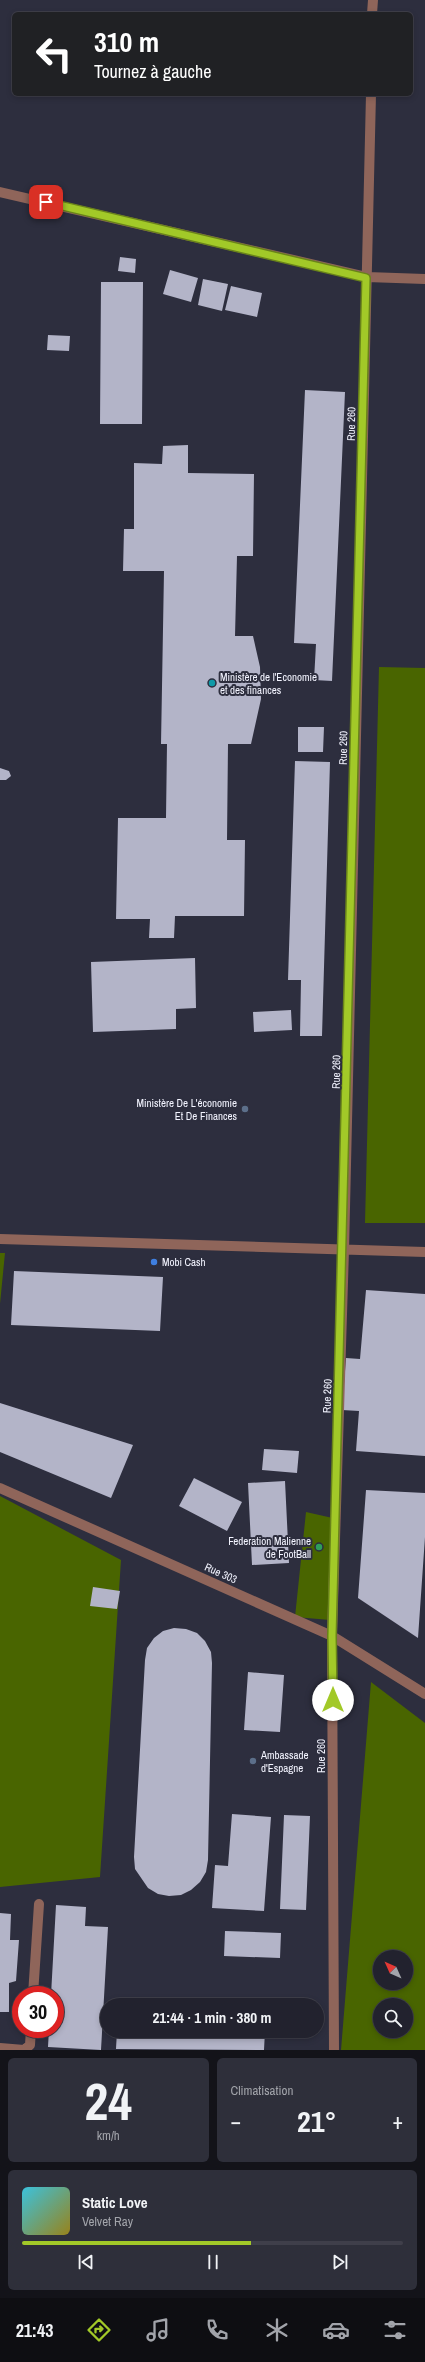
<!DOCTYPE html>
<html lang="fr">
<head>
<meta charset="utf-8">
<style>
  :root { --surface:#22222e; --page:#2e2f3a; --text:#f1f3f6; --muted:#a2a4aa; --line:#3f3f4a; --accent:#a2c928 }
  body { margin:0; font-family:"Archivo Narrow",sans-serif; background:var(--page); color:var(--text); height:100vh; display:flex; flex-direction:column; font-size:15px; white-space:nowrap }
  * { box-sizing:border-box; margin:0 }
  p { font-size:13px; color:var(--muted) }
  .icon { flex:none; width:22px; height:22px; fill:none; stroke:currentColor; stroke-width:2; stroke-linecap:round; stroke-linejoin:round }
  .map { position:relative; height:2050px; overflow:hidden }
  .side { display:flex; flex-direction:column; gap:8px; padding:8px; background:#131319; flex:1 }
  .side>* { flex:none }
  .banner { position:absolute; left:12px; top:12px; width:401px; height:84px; border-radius:6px; box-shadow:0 2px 6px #0003,0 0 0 1px var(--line); background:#202124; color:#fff; overflow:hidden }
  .needle { width:26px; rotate:315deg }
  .buttons { position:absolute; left:373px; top:1950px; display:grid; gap:8px }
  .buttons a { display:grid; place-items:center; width:40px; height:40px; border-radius:50%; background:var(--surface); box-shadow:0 2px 6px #0003,0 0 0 1px var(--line); font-size:20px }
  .speed { position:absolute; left:12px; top:1986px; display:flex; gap:8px; font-size:20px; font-weight:700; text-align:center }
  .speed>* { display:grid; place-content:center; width:52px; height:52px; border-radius:50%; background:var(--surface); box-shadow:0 2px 6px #0003,0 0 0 1px var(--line); line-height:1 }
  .speed .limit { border:6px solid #d22; background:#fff; color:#111 }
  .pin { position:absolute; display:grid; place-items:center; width:34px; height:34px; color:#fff; margin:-17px; border-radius:8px; box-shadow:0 2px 6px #0006 }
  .me { position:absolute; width:44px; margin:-22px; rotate:0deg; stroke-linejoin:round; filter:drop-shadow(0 0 3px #0008) }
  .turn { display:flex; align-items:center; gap:14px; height:84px; padding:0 16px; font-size:18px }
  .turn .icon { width:52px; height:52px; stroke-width:2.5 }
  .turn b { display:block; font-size:28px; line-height:34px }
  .big { font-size:30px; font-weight:700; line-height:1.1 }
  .side .tile { flex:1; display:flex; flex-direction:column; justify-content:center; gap:6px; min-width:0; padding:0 14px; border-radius:6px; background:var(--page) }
  .side .dial { align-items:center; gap:0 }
  .dial b { font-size:52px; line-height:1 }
  .song { display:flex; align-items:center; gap:12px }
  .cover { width:48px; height:48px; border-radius:6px; background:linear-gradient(135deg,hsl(190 70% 55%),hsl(50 70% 35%)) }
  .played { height:4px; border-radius:2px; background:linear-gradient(90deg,var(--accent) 60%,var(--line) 60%) }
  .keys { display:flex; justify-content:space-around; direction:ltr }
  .heat { display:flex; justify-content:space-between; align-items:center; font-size:22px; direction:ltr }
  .side .tiles { flex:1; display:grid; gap:8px; grid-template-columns:1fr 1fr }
  .tile:last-child { grid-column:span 2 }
  .trip { position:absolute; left:100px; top:1998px; width:224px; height:40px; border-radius:20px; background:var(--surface); box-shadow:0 2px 6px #0003,0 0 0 1px var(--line); font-weight:700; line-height:40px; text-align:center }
  .menu { display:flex; height:64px; justify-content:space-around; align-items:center; background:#0e0e12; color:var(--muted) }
  .menu .icon { width:28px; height:28px }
  .menu .selected { color:var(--accent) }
  .menu b { font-size:18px; color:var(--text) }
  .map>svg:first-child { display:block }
</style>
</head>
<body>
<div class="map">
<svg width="425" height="2050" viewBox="0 0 425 2050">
  <rect width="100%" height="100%" fill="#2d2e3e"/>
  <!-- green -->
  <path fill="#496500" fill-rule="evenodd" d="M379,667l46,1v555h-60z
    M0,1253h5l-5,51z
    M0,1496l121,64 -21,317 -100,10z
    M306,1512l31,7 -7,101 -35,-3z
    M371,1682l54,41v327h-84zM380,1957h26v26h-26zM380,2005h26v26h-26z"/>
  <!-- building -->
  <path fill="#b3b4c8" d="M120,257l16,2 -1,14 -17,-2z
    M170,270l28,8 -7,24 -28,-8z
    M203,279l25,5 -6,27 -24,-6z
    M101,282h42l-1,142h-42z
    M231,286l31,7 -5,24 -32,-7z
    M48,335l22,1 -1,15 -22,-1z
    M305,390l40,2 -13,289 -18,-1 2,-36 -22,-1z
    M188,445v28l66,1 -1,82h-16l-2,80h18l7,31 1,32 -10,45h-23l-1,96h18l-1,76h-69l-1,22h-25l1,-19h-34l2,-101h48l1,-74h-6l3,-173h-41l1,-42h10v-66l28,1 1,-18z
    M298,727h26l-1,25h-25z
    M295,761l35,1 -8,274h-22l1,-56h-13z
    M0,768l9,3 2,5 -5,4h-6z
    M195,958l1,50 -20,1v20l-83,3 -2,-70z
    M291,1010l1,20 -38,2 -1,-20z
    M14,1271l149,6 -3,54 -149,-6z
    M366,1290l59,4v162l-69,-5 3,-40 -17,-1 4,-52 14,1z
    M0,1403l133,42 -22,53 -111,-46z
    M264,1449l35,2 -2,22 -35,-3z
    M194,1478l48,24 -15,29 -48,-25z
    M285,1481l4,82 -37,2 -4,-82z
    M366,1490l59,3v44l-7,101 -60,-40z
    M93,1587l27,4 -3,18 -27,-3z
    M174,1628l12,1 11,4 8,8 6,11 1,11 -4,197 -2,12 -6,10 -9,8 -10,5 -12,1 -11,-2 -10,-6 -13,-19 -1,-12 11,-197 2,-12 7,-10 9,-7z
    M248,1672l36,3 -4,57 -36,-2z
    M232,1814l39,3 -7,94 -52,-3 3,-43 13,1z
    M284,1815l26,1 -4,94 -26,-1z
    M56,1905l30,2 -1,19 23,1 -7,123 -53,-3 1,-18h6v-34h-4z
    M0,1913l11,1 -1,26h9l-3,41 -7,2v29h-9z
    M225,1931l56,2 -1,25 -56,-2z
    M117,2031h148l-1,19 -148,-1z"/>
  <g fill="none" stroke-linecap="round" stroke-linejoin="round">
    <!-- street -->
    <path stroke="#8f655a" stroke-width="10" d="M372,14l1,-14
      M0,192l367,85 58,2
      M0,1239l425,13
      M0,1488l332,148 93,58
      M33,1995l6,-91
      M0,2048l24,2 6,-5 1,-16
      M334,2050l-2,-414 12,-386 27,-1156"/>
  </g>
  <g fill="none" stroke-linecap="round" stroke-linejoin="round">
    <defs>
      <path id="route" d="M46,202l320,76 -34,1358 1,64"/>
    </defs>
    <!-- route casing -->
    <use href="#route" stroke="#69831a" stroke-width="10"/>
    <!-- route -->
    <use href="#route" stroke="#a2c928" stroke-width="7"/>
  </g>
  <!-- markers -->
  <circle fill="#0f9aa8" stroke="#2d2e3e" stroke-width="1.5" cx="212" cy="683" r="4"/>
  <g fill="#5c6f8a" stroke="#2d2e3e" stroke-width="1.5">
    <circle cx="245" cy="1109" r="4"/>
    <circle cx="253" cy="1761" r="4"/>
  </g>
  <circle fill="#3f7fe0" stroke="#2d2e3e" stroke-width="1.5" cx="154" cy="1262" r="4"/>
  <circle fill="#2e9e5b" stroke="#2d2e3e" stroke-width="1.5" cx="319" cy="1547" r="4"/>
  <g text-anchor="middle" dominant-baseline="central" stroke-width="4" stroke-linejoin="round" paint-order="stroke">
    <!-- street labels -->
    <g font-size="11" fill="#f3f4ff" stroke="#2d2e3e">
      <text transform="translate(351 424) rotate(-89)">Rue 260</text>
      <text transform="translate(343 748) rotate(-89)">Rue 260</text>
      <text transform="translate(336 1072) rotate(-89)">Rue 260</text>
      <text transform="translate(327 1396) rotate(-88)">Rue 260</text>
      <text transform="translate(221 1573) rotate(24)">Rue 303</text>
      <text transform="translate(321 1756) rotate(-90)">Rue 260</text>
    </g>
    <!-- poi labels -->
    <g font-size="11" fill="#f3f4ff" stroke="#2d2e3e" text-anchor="start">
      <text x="220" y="677">Ministère de l'Economie<tspan x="220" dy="13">et des finances</tspan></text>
      <text x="237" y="1103" text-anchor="end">Ministère De L'économie<tspan x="237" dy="13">Et De Finances</tspan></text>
      <text x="162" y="1262">Mobi Cash</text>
      <text x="311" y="1541" text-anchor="end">Federation Malienne<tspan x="311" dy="13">de FootBall</tspan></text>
      <text x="261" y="1755">Ambassade<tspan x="261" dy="13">d'Espagne</tspan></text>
    </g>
  </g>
</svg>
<div class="buttons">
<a><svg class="needle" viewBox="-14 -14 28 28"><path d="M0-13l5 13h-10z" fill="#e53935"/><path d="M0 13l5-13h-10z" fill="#a2a4aa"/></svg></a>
<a><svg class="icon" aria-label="search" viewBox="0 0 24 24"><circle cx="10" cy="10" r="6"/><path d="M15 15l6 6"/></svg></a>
</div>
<div class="speed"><div class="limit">30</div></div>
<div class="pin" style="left:46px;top:202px;background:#d93025"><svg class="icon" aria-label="arrive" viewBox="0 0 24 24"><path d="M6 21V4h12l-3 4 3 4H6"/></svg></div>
<svg class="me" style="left:333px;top:1700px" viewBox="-20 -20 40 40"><circle r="19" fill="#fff"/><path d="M0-13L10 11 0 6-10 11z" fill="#a2c928"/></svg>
<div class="trip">21:44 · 1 min · 380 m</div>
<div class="banner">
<div class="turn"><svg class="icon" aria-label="left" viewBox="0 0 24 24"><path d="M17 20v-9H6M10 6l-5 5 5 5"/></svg><div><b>310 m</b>Tournez à gauche</div></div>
</div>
</div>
<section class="side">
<div class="tiles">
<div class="tile dial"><b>24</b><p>km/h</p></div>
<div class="tile"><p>Climatisation</p>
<div class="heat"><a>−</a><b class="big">21°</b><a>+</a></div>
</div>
<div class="tile">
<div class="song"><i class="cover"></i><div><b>Static Love</b><p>Velvet Ray</p></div></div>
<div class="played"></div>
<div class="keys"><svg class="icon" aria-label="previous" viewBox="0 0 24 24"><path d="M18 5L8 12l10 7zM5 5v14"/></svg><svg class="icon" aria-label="pause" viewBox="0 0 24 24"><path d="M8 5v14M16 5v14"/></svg><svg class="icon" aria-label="next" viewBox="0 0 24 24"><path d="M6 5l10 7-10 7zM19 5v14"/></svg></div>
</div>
</div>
</section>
<nav class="menu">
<b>21:43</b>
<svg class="icon selected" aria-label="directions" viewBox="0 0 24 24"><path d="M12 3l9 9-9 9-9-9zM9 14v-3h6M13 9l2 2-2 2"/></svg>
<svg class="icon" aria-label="music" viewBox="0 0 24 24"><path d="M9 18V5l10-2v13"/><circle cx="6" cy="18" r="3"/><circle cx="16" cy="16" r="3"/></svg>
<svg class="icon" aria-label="phone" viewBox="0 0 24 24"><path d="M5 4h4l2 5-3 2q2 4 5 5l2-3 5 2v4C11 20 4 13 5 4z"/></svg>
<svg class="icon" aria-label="climate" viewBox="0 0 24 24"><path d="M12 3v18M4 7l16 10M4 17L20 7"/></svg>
<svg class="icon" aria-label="car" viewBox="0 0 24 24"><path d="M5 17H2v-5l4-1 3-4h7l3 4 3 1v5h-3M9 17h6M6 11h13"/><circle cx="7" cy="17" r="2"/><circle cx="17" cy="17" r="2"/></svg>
<svg class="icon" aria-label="filters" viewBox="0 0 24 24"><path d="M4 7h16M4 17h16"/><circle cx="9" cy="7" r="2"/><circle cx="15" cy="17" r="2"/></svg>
</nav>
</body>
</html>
